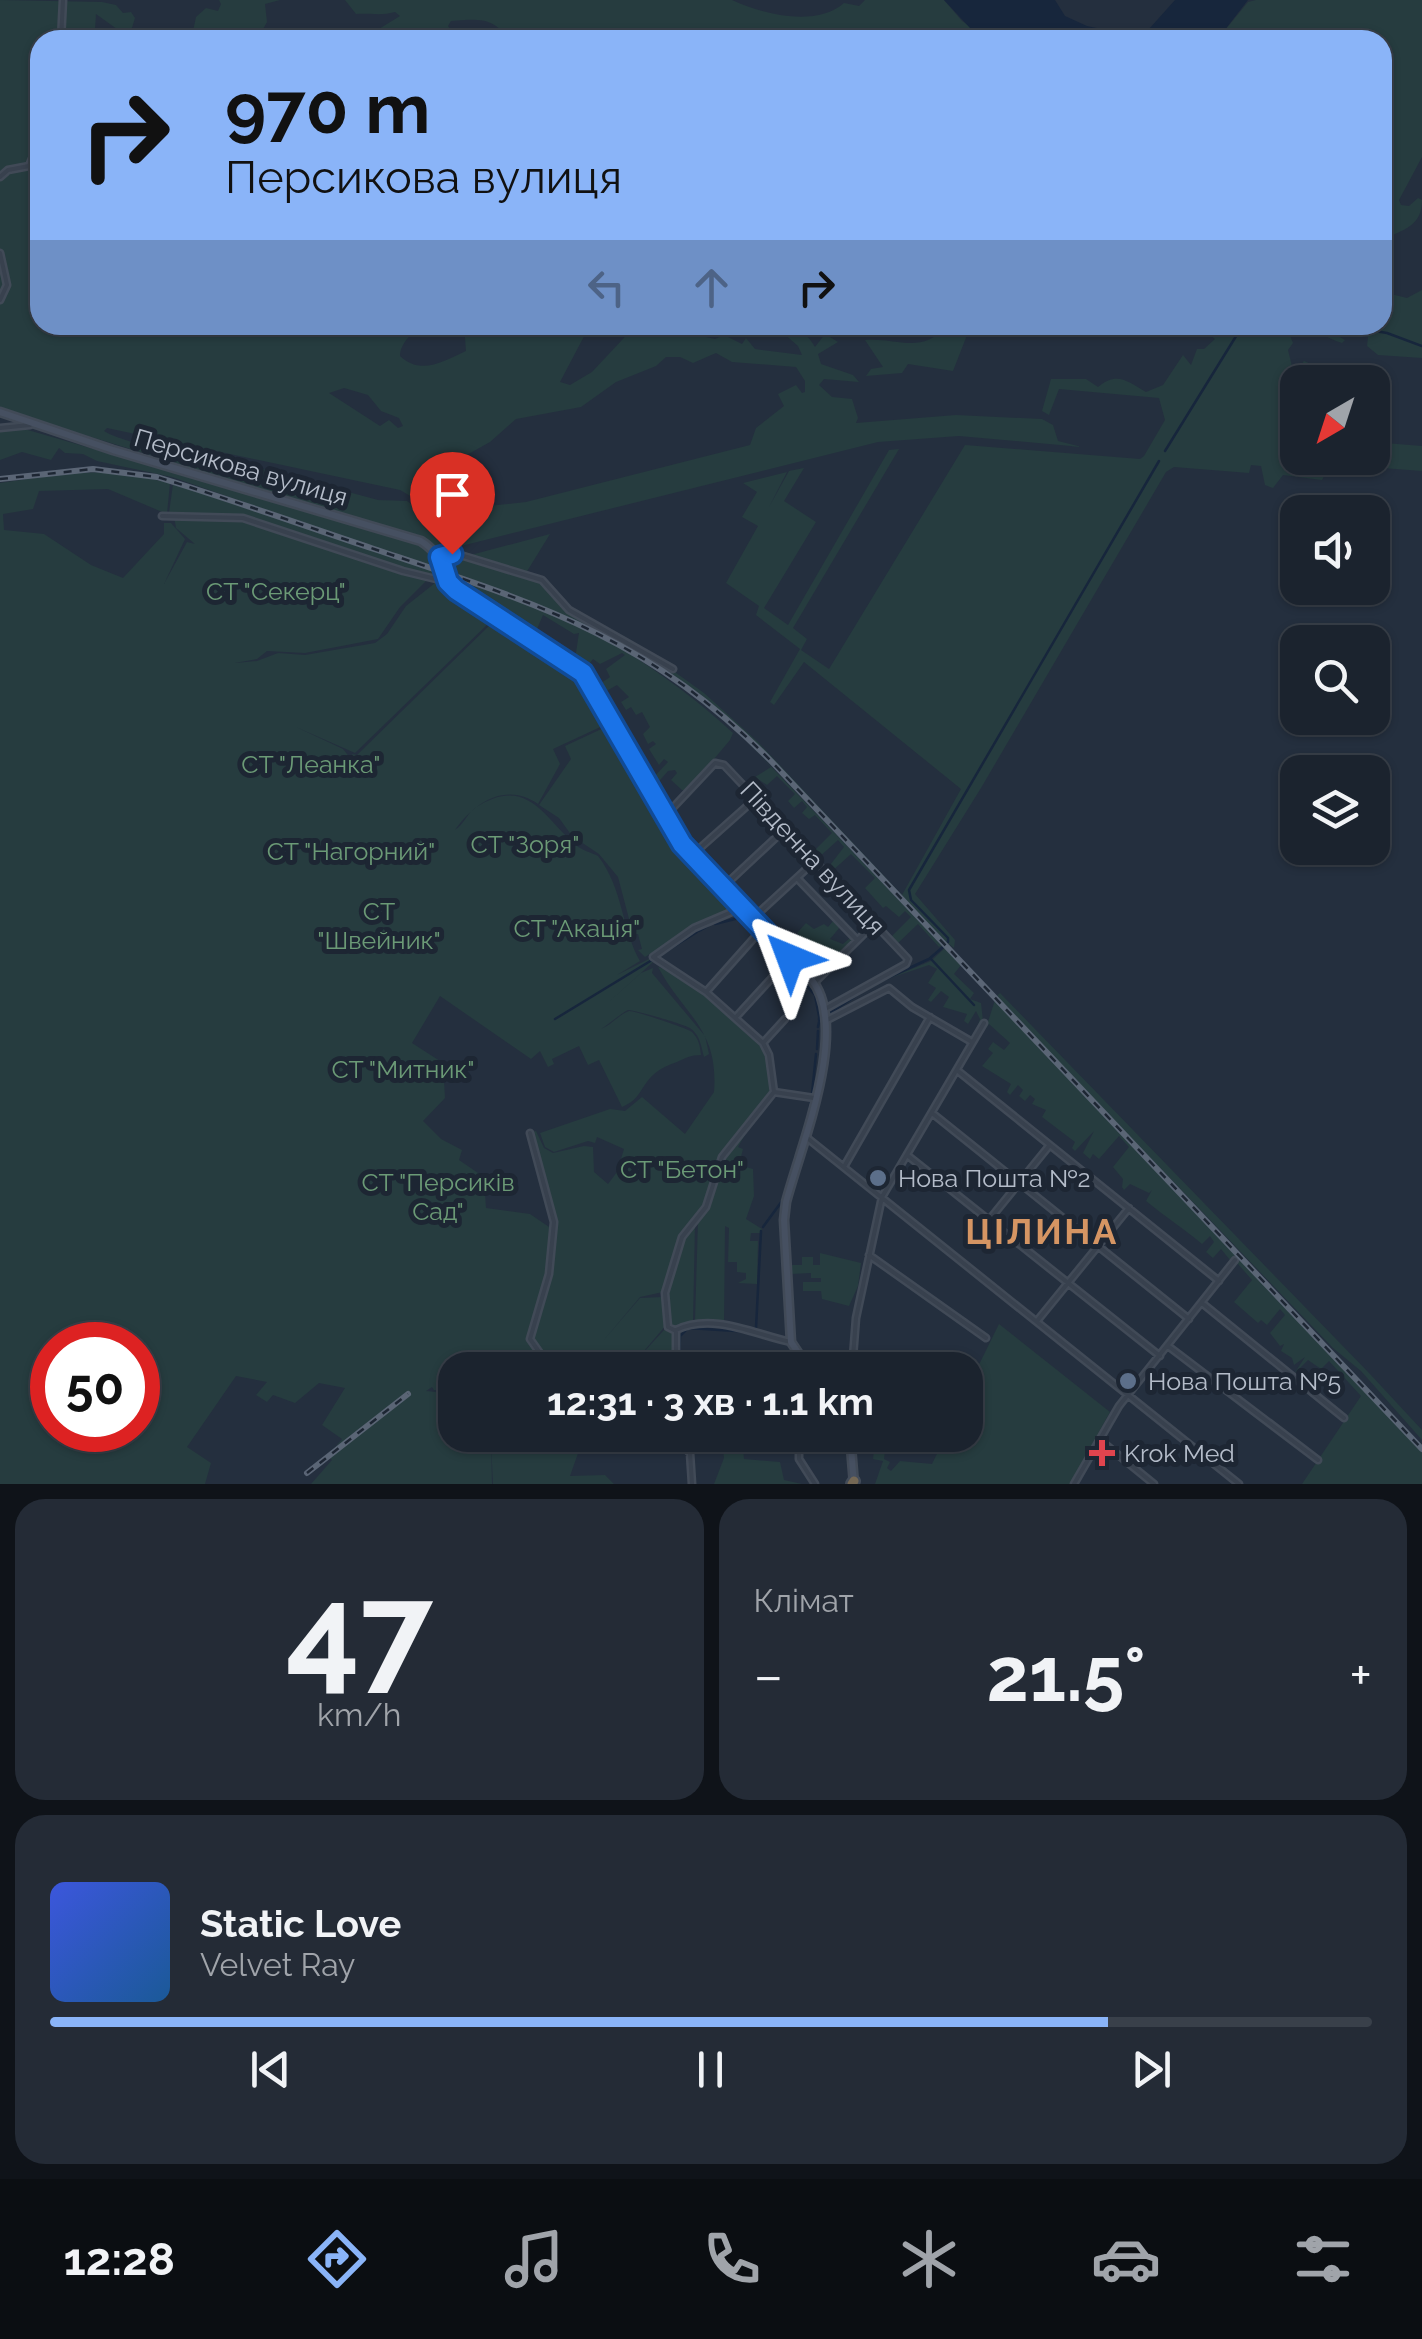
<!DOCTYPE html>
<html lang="uk">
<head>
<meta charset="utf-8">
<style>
  :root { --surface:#1b232e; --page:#242b36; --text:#f1f3f6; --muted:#a0a4aa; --line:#39404a; --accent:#8ab4f8 }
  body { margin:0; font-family:Raleway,sans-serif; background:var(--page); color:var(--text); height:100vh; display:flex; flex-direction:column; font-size:38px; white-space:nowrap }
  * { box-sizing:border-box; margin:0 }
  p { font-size:32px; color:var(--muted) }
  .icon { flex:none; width:55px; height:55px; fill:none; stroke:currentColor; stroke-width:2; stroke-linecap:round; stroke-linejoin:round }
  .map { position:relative; height:1484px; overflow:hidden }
  .details { display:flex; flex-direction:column; gap:15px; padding:15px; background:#0f1319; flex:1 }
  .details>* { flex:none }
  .banner { position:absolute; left:30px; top:30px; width:1362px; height:305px; border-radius:30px; box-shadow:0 2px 8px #0004,0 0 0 2px var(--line); background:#8ab4f8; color:#111; overflow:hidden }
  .needle { width:65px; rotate:219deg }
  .fabs { position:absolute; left:1280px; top:365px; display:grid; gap:20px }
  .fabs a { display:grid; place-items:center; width:110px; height:110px; border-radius:20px; background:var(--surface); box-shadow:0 2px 8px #0004,0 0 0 2px var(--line); font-size:50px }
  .speed { position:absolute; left:30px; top:1322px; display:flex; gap:20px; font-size:50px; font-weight:700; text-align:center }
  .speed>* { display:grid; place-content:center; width:130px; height:130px; border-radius:50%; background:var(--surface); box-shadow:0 2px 8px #0004,0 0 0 2px var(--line); line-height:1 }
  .speed .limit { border:15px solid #d22; background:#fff; color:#111 }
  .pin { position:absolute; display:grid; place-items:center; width:85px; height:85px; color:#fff; margin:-102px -42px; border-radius:50% 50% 50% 0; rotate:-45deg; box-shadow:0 0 10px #0007 }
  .pin .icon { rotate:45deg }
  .me { position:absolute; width:110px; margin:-55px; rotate:316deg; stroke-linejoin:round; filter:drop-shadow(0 0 8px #0008) }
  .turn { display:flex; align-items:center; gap:35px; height:210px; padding:0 30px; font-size:45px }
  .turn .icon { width:130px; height:130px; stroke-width:2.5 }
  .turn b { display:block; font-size:70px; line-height:85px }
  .lanes { display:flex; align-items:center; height:95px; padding:0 30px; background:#0003; justify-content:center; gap:50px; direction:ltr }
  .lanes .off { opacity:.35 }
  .big { font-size:75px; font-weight:700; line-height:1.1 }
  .details .card { flex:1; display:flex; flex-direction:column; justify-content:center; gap:15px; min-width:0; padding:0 35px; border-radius:30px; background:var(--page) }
  .details .dial { align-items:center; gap:0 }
  .dial b { font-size:130px; line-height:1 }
  .song { display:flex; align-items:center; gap:30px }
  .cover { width:120px; height:120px; border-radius:15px; background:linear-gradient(135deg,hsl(230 70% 55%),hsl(210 70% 35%)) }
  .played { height:10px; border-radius:5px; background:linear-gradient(90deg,var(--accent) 80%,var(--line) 80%) }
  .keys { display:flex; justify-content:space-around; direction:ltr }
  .heat { display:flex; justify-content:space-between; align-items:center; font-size:55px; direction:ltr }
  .details .tiles { flex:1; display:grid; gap:15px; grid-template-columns:1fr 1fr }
  .card:last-child { grid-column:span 2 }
  .trip { position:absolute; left:438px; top:1352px; width:545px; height:100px; border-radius:30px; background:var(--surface); box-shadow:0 2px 8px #0004,0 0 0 2px var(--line); font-weight:700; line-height:100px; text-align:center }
  .menu { display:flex; height:160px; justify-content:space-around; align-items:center; background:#0b0e12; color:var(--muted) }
  .menu .icon { width:70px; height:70px }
  .menu .active { color:var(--accent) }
  .menu b { font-size:45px; color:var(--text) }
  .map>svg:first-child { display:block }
</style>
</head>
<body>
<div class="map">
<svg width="1422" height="1484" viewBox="0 0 1422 1484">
  <rect width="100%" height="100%" fill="#242f3e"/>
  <!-- green -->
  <path fill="#263c3f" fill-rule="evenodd" d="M0,0l102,2 14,3 7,8 8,-1 4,6 -4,13 -10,1 -25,-18 -1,15 17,11h-72v285h293l14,11 42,-11h36c-11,5 -25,18 -25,31 21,20 44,5 66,-5l-2,-26h126l-30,57 10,3 22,-13 44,-47h64l-3,10 18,4 9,-4 18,9 4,-6 9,11 47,6 -4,-9 -24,-21c23,0 29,3 41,22l10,-13 13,8 -20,12 3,10 32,11 6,7 -35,-3 -5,6 13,12 20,2 6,19 -2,5 100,-8 86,4 11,6 5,16 24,6 -123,-11 -81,6 -437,109 -23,-14 -418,-128zM716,353l16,9 64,5 9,14v11l-3,1 -6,-8 -18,9 6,12 -28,22 -6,17 -224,57 -38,4 -14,12 -21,-1 -15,7 -31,-23 -29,-1 -122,-33c-19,2 -136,-24 -152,-36l3,-3 293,62 19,11 11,1 5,-10 19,14 -16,-35 52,-29 26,-23 65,-12 35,-25 40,-16 10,-9h14l13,6zM344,388l24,7 13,16 18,7 4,8 -5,2 -9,-8 -9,6 -51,-33z
    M219,0h61l-15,4 2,18 -10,18h-59l-5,-9 3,-14 10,-9 12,3 3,-7z
    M345,0h387c32,15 85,27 112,3l15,3 6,-6h79l18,21 28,19h-483c-11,-24 -32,-21 -56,-19l-3,5 6,8 -4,6h-89l39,-24 -5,-4c-14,4 -24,1 -39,2z
    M1256,0h166v157l-23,43 2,5 8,1 9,-8 4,2c0,27 -19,29 -39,40l-1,-200h-165l31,-38z
    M1422,290v68l-44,-3 -11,-9 1,-9 -31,-10 1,9 7,4 -3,3c-16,-5 -29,-16 -48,-16l-5,6 4,10 -5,7 6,24 10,-13 7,3 3,12 10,-6 15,6 -4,6h-37v76h74l1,-16 49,4v25l-91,-7 -9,16 -39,-5 -10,13 -8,-3 -4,-19 -10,-1 -2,8 -75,-6 -8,5 -185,316 -66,106 40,46 -1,8c-17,-12 -29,-29 -44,-43 -36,-35 -70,-73 -105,-110 -114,-121 -194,-167 -350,-221l-2,-5 7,-13 81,25 27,30 104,59 32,23 54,49 144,153 59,-106 -157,-127 -30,43 -4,-3 30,-53 -44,-34 3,-9 -33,-23 32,-57 -16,-9 15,-25 -14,-9 44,-11 -18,35 20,-36 15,-3 -20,33 32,21 -52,86 24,17 101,-175 10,-1 -106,179 14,11 -6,11 28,19 136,-224 175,14 4,-3 21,-36 -6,-22 -100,-9 -10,26 -7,-4 9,-32h35l12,8c19,-16 29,-6 48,5l17,-7 20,-30 8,10 6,-16h7l11,-10 -5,-4 -86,-10h258l1,-33 24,6z
    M948,325h23l-18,46 -45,-7 -6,9 -36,3 5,-7 12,-2 -18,-27c33,-3 55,16 83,-15z
    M21,428l398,115 10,6 13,22 -270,-94 -75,-16 -14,-7 -18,-1 -6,-5 -8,12 -29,-8 -22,8v-30z
    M119,472l51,11 -3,31 -59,-25 -69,2 -6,18 -30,5 1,16 40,4 47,31 32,13 41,-44v-11h7l14,16 -21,45 23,-42 8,2 -19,-16 -2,-12 63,2 91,30 -1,3 3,-3 97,32 -27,27 -22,32 -73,14 -38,-2 -10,8 -22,4 22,-2 21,-8 27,2 70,-12 12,-9 19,-28 29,-23 11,3 47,33 -138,134 -59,-26 47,22 12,15 -3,-10 5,1 138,-135 83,51 31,52 -56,26 7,15 -22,40c-32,-22 -63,-2 -83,26 8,-5 12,-16 20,-22 53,-35 70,12 102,38 5,4 15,7 21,10 25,32 24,74 42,105l-23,14 32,-16 4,3 -52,47 40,-36 12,-5 -1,5 53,63 4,18 -5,3c-3,-11 -4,-22 -14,-29 -4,-3 -58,-19 -62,-18 -8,4 -19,14 -27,19 10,-4 19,-15 28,-18 4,-1 60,18 63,21 7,7 8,14 9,23 -11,0 -15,3 -24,7 -40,13 -28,34 -55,45l-23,-47 -11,5 -9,-19 -27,13 2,5 -6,3 -8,-16 -9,8 -91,-63 -28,47 31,20 2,35 -22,23 18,18 21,11 -3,10 25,17 2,31 44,6 22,15 -10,77 12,-84 -22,-90 4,-1 8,17 9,5 31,-7 9,1 1,25 14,12 9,-12 7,-23 -27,-12 -2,6 -7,-2 -34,11 -9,-5 -5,-14 70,-24 15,2 17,-14 43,37 29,-42c5,-64 -30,-76 -56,-125 32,8 91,57 107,86 5,9 4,28 5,39l-27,41 -24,23 -4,14 31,-37 -8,14 5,2 -4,16 14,4 1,27 -8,23 16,10 -2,4h-9l-1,8h8l-1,43 -19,-1 8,-4v-6l-9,-1v-10h-9l1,-34 -4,-2 -1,98 -29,-3 3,-100 9,-14 9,-35 -12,37 -23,28 -18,55 -23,5 -37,44 37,-43 23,-1 4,27 -35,41 32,-35 10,3 3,16c-13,33 -115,21 -147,21v-8l-2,8h-73v22l-21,-2 -2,-3 -6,4 29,3v41h128v6l1,-6 60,3 -7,14 -18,-7 -37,-3 -12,34 35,-1 9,9h-121l-2,-42 1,42h-181l21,-24 -4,-4 14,-17 -20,-14 23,-37 -26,-5 -24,20 -22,-8 -6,7 -11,-7 11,-13 -31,-6 -49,71 24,16 -6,21h-205v-1001l69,-10zM52,1345h86v85h-86z
    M173,484l267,89 4,5 -48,-10 -152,-52 -75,-3z
    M550,534l-24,39 -59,-17z
    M450,577l91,31 91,44 -2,2c37,24 71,49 103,79l-3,7 -42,50h-6l-11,-10 6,-7 -2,-3 -7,1 -14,16 -4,-6 18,-19 -4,-3 -5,6 -10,-16 7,-5 -3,-3 -5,3 -5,-10 7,-7 -8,-15 -6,3 -5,-8 -5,3 -5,-8 8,-5 -12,-12 -16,9 -4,-8 13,-9 -4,-8 19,-14 -3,-2 -22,11 -7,-5 -7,9 -11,-9 4,-26 -5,1 -31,-19 -9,21 -76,-48z
    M610,725l68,117 58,65 -43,20 -48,30 -7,-7 4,-1 -4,-15h-5l-15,-57 -19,-23 -27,-18 -13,-18 -20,-13 32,-46 -6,-13z
    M739,733l203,212 -3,2 -21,-23 -21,20 -6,-7 20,-20 -6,-6 -6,6 -13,-11 -3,2 -18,-20 10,-10 -24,-24 -21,19 -3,-4 17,-22 -6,-7 -21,19 -5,-6 20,-20 -17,-18 -6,4 -7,-6 5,-6 -5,-6 -8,7 -6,-7 7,-7 -18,-18 -10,9 -12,-8 16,-10z
    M834,920l6,7 -10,12 13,5 8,-7 2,3 -25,25 -10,-8 -7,1 -1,-16 -16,14 -2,-2 12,-13 -7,-8 9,-10 8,6 10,-5 4,3z
    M945,948l16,17 -7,9 20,19 -4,6 11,4 2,18 -10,18 7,-20 -4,-8 -8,13 -4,-3 3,-7 -24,-7 6,-10 -8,-6 -10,11 -3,-2 8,-12 -8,-5 9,-14 -8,-4 -39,13 41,-17z
    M1000,993l370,381 52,56v10l-61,-69 -28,-23 -337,-351z
    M995,1000l242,256 -18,22 -14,-11 13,8 12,-15 -9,-11 -8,9 -7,-6 8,-10 -4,-6 -8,8c-20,-17 -34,-25 -56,-43l6,-11 -3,3 -19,-9 -6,6 -2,-3 1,-8 -10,-12 16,-20 -10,-11 -20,23 -6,-5 -3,5 -7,-6 11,-22 -19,20 -3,-3 3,-6 -33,-25 4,-7 -14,-6 3,-5 -5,-4 -5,6 -6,-5 4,-6 -5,-5 -8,10 -3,-3 4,-8 -29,-18 11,-13 -5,-4 5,-7 11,8 6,-7 -21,-19 -3,4z
    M695,1223l-2,100 -22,6c-9,-26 4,-87 24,-106z
    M820,1253l41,10 -3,23 -9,20 -27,-7 -1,-8h-18v-9h18v-4h-10v-5l-20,1 -1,-9h12v-8h11v8h7z
    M1239,1257l183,194v33h-120l59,-88 -32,-35 -8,8 -13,-9 -14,14 11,-17 -11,8 -2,-7 -11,-7 3,-7 -4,2 -10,-13 15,-18 -5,-6 -13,16 -6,-5 -3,3 -24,-21 18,-22 -14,-16 -6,2z
    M999,1324l111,88 -40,72h-195l8,-23 -10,-2 1,-9 11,1 -1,8 6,3 -3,6 4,3 9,-10 32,3 14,-29h19v-42z
    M721,1435h21l2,24 36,3 4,18 18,4h-88l10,-26z"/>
  <!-- water -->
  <path fill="#17263c" d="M944,0h111l10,16 22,10 43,9 19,-6 26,-29h73l-31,40h-227l-20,-12z"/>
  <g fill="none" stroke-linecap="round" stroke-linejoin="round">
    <!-- stream -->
    <path stroke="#17263c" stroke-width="2.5" d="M1199,325l39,8 51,-8
      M1339,325l48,8 35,13
      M1165,451l73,-118
      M496,622l78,53 31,48
      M611,735l67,115 55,59
      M715,924l24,-6 18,15
      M699,931l9,-5
      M759,936l9,9
      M948,942v-4l-37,-38 -2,-10 250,-429
      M770,947l14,14
      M657,957l40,-25
      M931,959l43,46
      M787,965l11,11
      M800,978l15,17 4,21
      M883,980l46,-21 14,-12
      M829,1014l41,-28
      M555,1019l97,-59
      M819,1020v-2
      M818,1027l1,-5
      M817,1049l1,-18
      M812,1094l4,-40
      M809,1111l2,-11
      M801,1139l7,-24
      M794,1161l1,-4
      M763,1227l19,-26 10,-33
      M756,1328l5,-97
      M666,1370l13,-9 1,-25 8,-8 64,4"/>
    <defs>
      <path id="street" d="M61,40l2,-40
        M0,177l8,-7 21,-4 11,-27
        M0,253l7,32 -7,15
        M0,428l30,-3
        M162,516l81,2 160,53 45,11
        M440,557l17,-3 85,26 27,30 104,59
        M667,814l48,-51 9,2 184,194 -2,5 -81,45
        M691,856l64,-57
        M797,878l60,62
        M722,888l62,-58
        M741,908l-47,20 -41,29 53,35 57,51 6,12 5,37
        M752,919l63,-58
        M814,983l60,-59
        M706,992l56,-63
        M736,1017l54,-59
        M825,1021l64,-33 23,19 60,35
        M763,1043l22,-24
        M958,1071l261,210
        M774,1092l40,6
        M932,1113l257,206
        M530,1133l24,89 -5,52 -19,65 22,31
        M806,1137l433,347
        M907,1155l253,201
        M845,1165l85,-148
        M989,1220l60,-74
        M869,1255l117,83
        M1202,1303l142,115
        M1037,1321l92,-113
        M676,1330c37,-18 80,5 115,12
        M676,1331l-8,-4 -3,-34 17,-56 24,-30 16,-50 52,-65
        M1168,1346l150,114
        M652,1370l14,-5 10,-10v-24
        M852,1370l4,-52 26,-121 102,-174
        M671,1435l19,18 2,31
        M799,1435v24l16,25
        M1100,1440l54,44
        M1074,1484l45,-78 116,-146"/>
      <path id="secondary" d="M0,412l113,38 308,91c25,16 18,32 35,49l127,83 99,172 129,134c40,48 -11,169 -25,223l-2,18 7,122 10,15 27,13
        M850,1435l4,49"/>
      <path id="highway" d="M852,1484l2,-3"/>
    </defs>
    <!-- street casing -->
    <use href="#street" stroke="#414a57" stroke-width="9"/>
    <!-- secondary casing -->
    <use href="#secondary" stroke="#414a57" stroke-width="11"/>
    <!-- highway casing -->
    <use href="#highway" stroke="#434c59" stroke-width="14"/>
    <!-- street -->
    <use href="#street" stroke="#38414e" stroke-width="4"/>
    <!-- secondary -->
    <use href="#secondary" stroke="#465061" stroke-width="6"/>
    <!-- highway -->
    <use href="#highway" stroke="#746855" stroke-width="9"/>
    <defs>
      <path id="rail" d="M0,479l93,-10 64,8c73,22 145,48 217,72 161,54 274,87 397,212l651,688
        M307,1473l101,-79"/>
    </defs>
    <!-- rail casing -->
    <use href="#rail" stroke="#5a6575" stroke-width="6"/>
    <!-- rail -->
    <use href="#rail" stroke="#1d2633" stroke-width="2.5" stroke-dasharray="8" stroke-linecap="butt"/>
  </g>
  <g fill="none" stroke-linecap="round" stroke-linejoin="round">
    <defs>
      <path id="route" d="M452,554l-12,3 8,25 8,8 127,83 99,171 108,114"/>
    </defs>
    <!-- route casing -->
    <use href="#route" stroke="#114b97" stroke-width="25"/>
    <!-- route -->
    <use href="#route" stroke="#1a73e8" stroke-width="18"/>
  </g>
  <!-- markers -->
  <g fill="#5c6f8a" stroke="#1d2633" stroke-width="4">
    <circle cx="878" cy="1178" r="10"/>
    <circle cx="1128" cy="1381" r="10"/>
  </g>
  <path fill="#e0444e" stroke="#1d2633" stroke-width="4" d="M1097 1438h10v10h10v10h-10v10h-10v-10h-10v-10h10z"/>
  <g text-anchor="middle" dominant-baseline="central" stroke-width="10" stroke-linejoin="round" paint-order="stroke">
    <!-- street labels -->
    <g font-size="25" fill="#b4bcc9" stroke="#1d2633">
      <text transform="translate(241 467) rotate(16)">Персикова вулиця</text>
      <text transform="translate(813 858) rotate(47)">Південна вулиця</text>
    </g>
    <!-- park labels -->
    <g font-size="25" fill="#6b9a76" stroke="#1d2633">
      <text x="276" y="591">СТ "Секерц"</text>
      <text x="311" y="764">СТ "Леанка"</text>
      <text x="525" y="844">СТ "Зоря"</text>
      <text x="351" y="851">СТ "Нагорний"</text>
      <text x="379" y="911">СТ<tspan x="379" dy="29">"Швейник"</tspan></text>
      <text x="577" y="928">СТ "Акація"</text>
      <text x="403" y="1069">СТ "Митник"</text>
      <text x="682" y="1169">СТ "Бетон"</text>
      <text x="438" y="1182">СТ "Персиків<tspan x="438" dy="29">Сад"</tspan></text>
    </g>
    <!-- poi labels -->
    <g font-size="25" fill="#b4bcc9" stroke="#1d2633" text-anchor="start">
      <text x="898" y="1178">Нова Пошта №2</text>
      <text x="1148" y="1381">Нова Пошта №5</text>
      <text x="1124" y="1453">Krok Med</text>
    </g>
    <!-- district labels -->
    <g font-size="35" font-weight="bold" letter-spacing="2.5" fill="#d59563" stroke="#1d2633">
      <text x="1042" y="1231">ЦІЛИНА</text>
    </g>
  </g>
</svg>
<div class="fabs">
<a><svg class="needle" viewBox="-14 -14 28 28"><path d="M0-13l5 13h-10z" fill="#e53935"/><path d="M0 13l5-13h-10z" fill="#a0a4aa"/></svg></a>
<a><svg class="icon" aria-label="sound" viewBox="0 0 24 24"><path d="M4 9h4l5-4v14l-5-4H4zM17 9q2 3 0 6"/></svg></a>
<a><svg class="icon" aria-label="search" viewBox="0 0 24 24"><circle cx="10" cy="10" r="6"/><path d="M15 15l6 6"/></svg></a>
<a><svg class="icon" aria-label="layers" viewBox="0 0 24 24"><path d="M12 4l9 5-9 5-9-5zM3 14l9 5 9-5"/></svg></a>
</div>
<div class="speed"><div class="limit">50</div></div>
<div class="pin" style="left:452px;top:554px;background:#d93025"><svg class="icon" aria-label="arrive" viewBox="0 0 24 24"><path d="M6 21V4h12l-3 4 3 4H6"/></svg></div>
<svg class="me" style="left:790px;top:958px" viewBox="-20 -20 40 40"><path d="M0-17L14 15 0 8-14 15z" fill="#1a73e8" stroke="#fff" stroke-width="4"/></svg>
<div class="trip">12:31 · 3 хв · 1.1 km</div>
<div class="banner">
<div class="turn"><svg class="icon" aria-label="right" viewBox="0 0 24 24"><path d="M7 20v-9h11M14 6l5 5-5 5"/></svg><div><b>970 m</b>Персикова вулиця</div></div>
<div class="lanes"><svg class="icon off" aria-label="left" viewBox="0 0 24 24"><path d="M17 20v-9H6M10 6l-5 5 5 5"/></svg><svg class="icon off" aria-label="ahead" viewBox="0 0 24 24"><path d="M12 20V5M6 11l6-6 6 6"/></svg><svg class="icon" aria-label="right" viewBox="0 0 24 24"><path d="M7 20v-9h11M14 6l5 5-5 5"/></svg></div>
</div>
</div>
<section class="details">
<div class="tiles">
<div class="card dial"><b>47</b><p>km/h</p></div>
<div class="card"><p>Клімат</p>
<div class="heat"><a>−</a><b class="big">21.5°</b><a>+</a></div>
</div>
<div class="card">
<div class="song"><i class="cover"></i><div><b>Static Love</b><p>Velvet Ray</p></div></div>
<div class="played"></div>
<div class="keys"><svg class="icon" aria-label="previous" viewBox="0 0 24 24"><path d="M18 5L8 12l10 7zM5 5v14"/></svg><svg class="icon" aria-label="pause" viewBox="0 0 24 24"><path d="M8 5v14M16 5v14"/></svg><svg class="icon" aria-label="next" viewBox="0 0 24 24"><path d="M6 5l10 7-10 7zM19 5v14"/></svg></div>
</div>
</div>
</section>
<nav class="menu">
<b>12:28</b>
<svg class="icon active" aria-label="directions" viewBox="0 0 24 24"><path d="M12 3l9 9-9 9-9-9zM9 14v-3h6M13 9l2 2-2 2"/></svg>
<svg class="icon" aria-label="music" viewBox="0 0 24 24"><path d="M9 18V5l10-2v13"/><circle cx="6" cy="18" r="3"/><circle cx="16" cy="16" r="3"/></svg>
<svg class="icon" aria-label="phone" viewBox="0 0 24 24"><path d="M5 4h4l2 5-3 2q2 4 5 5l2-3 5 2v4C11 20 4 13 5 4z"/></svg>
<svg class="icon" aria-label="climate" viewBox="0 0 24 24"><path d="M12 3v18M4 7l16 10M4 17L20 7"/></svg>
<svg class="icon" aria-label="car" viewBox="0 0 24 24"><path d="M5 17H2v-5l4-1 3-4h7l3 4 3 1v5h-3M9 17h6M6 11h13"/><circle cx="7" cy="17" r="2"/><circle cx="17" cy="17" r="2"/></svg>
<svg class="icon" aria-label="filters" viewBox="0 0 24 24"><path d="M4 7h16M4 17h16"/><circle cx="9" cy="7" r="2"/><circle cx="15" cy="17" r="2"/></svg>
</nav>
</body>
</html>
